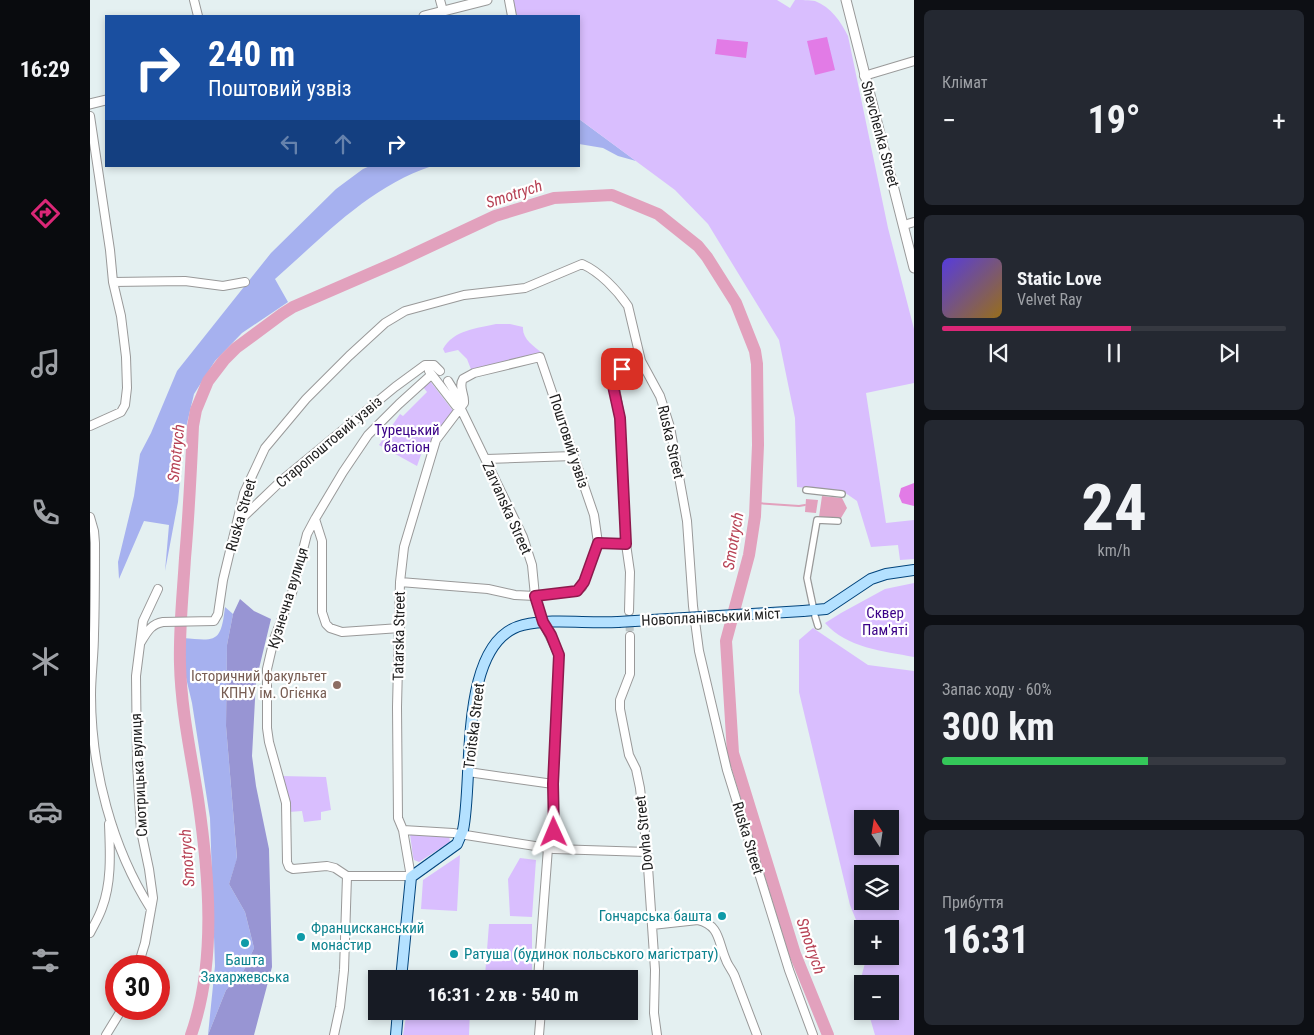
<!DOCTYPE html>
<html lang="uk">
<head>
<meta charset="utf-8">
<style>
  :root { --surface:#171b24; --page:#242831; --text:#f1f3f6; --muted:#9ea1a6; --line:#363941; --accent:#db2777 }
  body { margin:0; font-family:"Roboto Condensed",sans-serif; background:var(--page); color:var(--text); height:100vh; display:flex; flex-direction:column; font-size:19px; white-space:nowrap }
  * { box-sizing:border-box; margin:0 }
  p { font-size:16px; color:var(--muted) }
  .icon { flex:none; width:28px; height:28px; fill:none; stroke:currentColor; stroke-width:2; stroke-linecap:round; stroke-linejoin:round }
  .map { position:relative; flex:1; overflow:hidden }
  .side { display:flex; flex-direction:column; gap:10px; padding:10px; background:#0d0f14; width:400px }
  .side>* { flex:none }
  .guide { position:absolute; left:15px; top:15px; width:475px; height:152px; border-radius:0px; box-shadow:0 2px 8px #0003; background:#1a4fa0; color:#fff; overflow:hidden }
  .needle { width:32px; rotate:348deg }
  .tools { position:absolute; left:764px; top:810px; display:grid; gap:10px }
  .tools a { display:grid; place-items:center; width:45px; height:45px; border-radius:0px; background:var(--surface); box-shadow:0 2px 8px #0003; font-size:25px }
  .speed { position:absolute; left:15px; top:955px; display:flex; gap:10px; font-size:25px; font-weight:700; text-align:center }
  .speed>* { display:grid; place-content:center; width:65px; height:65px; border-radius:50%; background:var(--surface); box-shadow:0 2px 8px #0003; line-height:1 }
  .speed .limit { border:8px solid #d22; background:#fff; color:#111 }
  .pin { position:absolute; display:grid; place-items:center; width:42px; height:42px; color:#fff; margin:-21px; border-radius:10px; box-shadow:0 2px 8px #0006 }
  .me { position:absolute; width:55px; margin:-28px; rotate:359deg; stroke-linejoin:round; filter:drop-shadow(0 0 4px #0008) }
  .turn { display:flex; align-items:center; gap:18px; height:105px; padding:0 20px; font-size:22px }
  .turn .icon { width:65px; height:65px; stroke-width:2.5 }
  .turn b { display:block; font-size:35px; line-height:42px }
  .lanes { display:flex; align-items:center; height:48px; padding:0 20px; background:#0003; justify-content:center; gap:25px; direction:ltr }
  .lanes .off { opacity:.35 }
  .big { font-size:38px; font-weight:700; line-height:1.1 }
  .side .card { flex:1; display:flex; flex-direction:column; justify-content:center; gap:8px; min-width:0; padding:0 18px; border-radius:8px; background:var(--page) }
  .side .dial { align-items:center; gap:0 }
  .dial b { font-size:65px; line-height:1 }
  .song { display:flex; align-items:center; gap:15px }
  .cover { width:60px; height:60px; border-radius:8px; background:linear-gradient(135deg,hsl(250 70% 55%),hsl(40 70% 35%)) }
  .played { height:5px; border-radius:2px; background:linear-gradient(90deg,var(--accent) 55%,var(--line) 55%) }
  .keys { display:flex; justify-content:space-around; direction:ltr }
  .heat { display:flex; justify-content:space-between; align-items:center; font-size:28px; direction:ltr }
  .charge { height:8px; border-radius:4px; background:linear-gradient(90deg,#34c759 60%,var(--line) 0) }
  .trip { position:absolute; left:278px; top:970px; width:270px; height:50px; border-radius:0px; background:var(--surface); box-shadow:0 2px 8px #0003; font-weight:700; line-height:50px; text-align:center }
  main { display:flex; flex:1; min-height:0 }
  .menu { display:flex; flex-direction:column; width:90px; justify-content:space-around; align-items:center; background:#090b0e; color:var(--muted) }
  .menu .icon { width:35px; height:35px }
  .menu .active { color:var(--accent) }
  .menu b { font-size:22px; color:var(--text) }
  .map>svg:first-child { display:block }
</style>
</head>
<body>
<main>
<nav class="menu">
<b>16:29</b>
<svg class="icon active" aria-label="directions" viewBox="0 0 24 24"><path d="M12 3l9 9-9 9-9-9zM9 14v-3h6M13 9l2 2-2 2"/></svg>
<svg class="icon" aria-label="music" viewBox="0 0 24 24"><path d="M9 18V5l10-2v13"/><circle cx="6" cy="18" r="3"/><circle cx="16" cy="16" r="3"/></svg>
<svg class="icon" aria-label="phone" viewBox="0 0 24 24"><path d="M5 4h4l2 5-3 2q2 4 5 5l2-3 5 2v4C11 20 4 13 5 4z"/></svg>
<svg class="icon" aria-label="climate" viewBox="0 0 24 24"><path d="M12 3v18M4 7l16 10M4 17L20 7"/></svg>
<svg class="icon" aria-label="car" viewBox="0 0 24 24"><path d="M5 17H2v-5l4-1 3-4h7l3 4 3 1v5h-3M9 17h6M6 11h13"/><circle cx="7" cy="17" r="2"/><circle cx="17" cy="17" r="2"/></svg>
<svg class="icon" aria-label="filters" viewBox="0 0 24 24"><path d="M4 7h16M4 17h16"/><circle cx="9" cy="7" r="2"/><circle cx="15" cy="17" r="2"/></svg>
</nav>
<div class="map">
<svg width="824" height="1035" viewBox="0 0 824 1035">
  <rect width="100%" height="100%" fill="#e4f0f1"/>
  <!-- grass -->
  <path fill="#a6b1ef" d="M489,119l57,42 -18,-5 -15,-8 -24,-4z
    M280,166h62c-63,21 -108,70 -157,113l13,23 -46,31 -27,28 -21,33 -10,42 -6,66 -13,69 4,-46 -25,-4 -25,58 -1,-17 16,-66 6,-42 11,-21 26,-62 94,-118 65,-64 27,-20z
    M135,607l8,7 -6,31 -1,81 11,133 -8,25 16,28 9,36 -11,24 -17,18 -18,45 7,-69 -5,-148 -18,-115 -9,-38v-27c33,3 38,5 42,-31z"/>
  <!-- forest -->
  <path fill="#9895d3" d="M150,599l14,12 17,8 -15,62 -4,75 4,30 13,63 3,118 -18,68h-46l18,-45 17,-18 11,-24 -9,-36 -16,-28 8,-26 -11,-132 1,-81 6,-31z"/>
  <!-- park -->
  <path fill="#d9befe" fill-rule="evenodd" d="M423,0h264l13,8 5,-8c6,0 15,0 20,1 16,6 26,21 33,35l40,192 26,101v54l-48,10 20,130 28,-3v39l-14,1 -2,-15 -27,2 -14,-46 -13,-9 -47,-5 -2,-69 -16,-78 -71,-116 -33,-34 -96,-71v-103h-62z
    M406,324h14l13,3c-1,12 11,19 19,26l-70,19 -5,-13 -9,-9 -13,3 -2,-4c10,-19 35,-21 53,-25z
    M340,381l24,31v7l-31,30 -6,17 -38,-21 21,-31 3,2 24,-24 -4,-5z
    M824,583v74c-31,-6 -67,-9 -89,-34l16,-10 44,-24z
    M723,628l55,37 46,6v364h-39l-7,-24h22v-27h-28v11l-3,-10 8,-29h23v-27h-28v6l-12,-30 -51,-213v-52zM772,819h28v27h-28zM772,874h28v27h-28z
    M191,776l45,1 5,33 -10,2v8l-17,2 -2,-11 -13,1z
    M320,834l39,1 1,7 -31,20 -5,-2 -1,-3z
    M370,855l-3,56 -36,-2 2,-29z
    M430,858l16,2 -4,57 -22,-1 -2,-37z
    M399,924h43v55h-90v-5l43,2z
    M317,1011h63l-1,24h-66z"/>
  <!-- pitch -->
  <path fill="#e27be6" d="M737,37l8,33 -20,5 -8,-34z
    M627,39l31,3 -2,16 -31,-4z
    M824,483v23l-12,-3 -3,-7 2,-8z"/>
  <!-- water -->
  <path fill="#e2a1bd" d="M732,496l20,2 5,10 -6,10 -22,-1z
    M716,499l12,1 -2,13 -11,-1z"/>
  <g fill="none" stroke-linecap="round" stroke-linejoin="round">
    <!-- stream -->
    <path stroke="#e2a1bd" stroke-width="2" d="M666,503l43,3 6,-1"/>
    <!-- river -->
    <path stroke="#e2a1bd" stroke-width="12" d="M101,1035c26,-73 18,-161 7,-236 -7,-45 -17,-90 -18,-135 -1,-36 3,-71 5,-106 4,-44 6,-88 8,-132l3,-16 12,-29 16,-21 12,-12 46,-34 11,-7 106,-46 96,-45 59,-18 58,-3 46,19 40,32 9,11 29,46 19,48 2,13 1,81 -3,71 -6,39 -23,86 7,112 62,201 33,81"/>
    <!-- minor-tunnel -->
    <path stroke="#bdc6c7" stroke-width="8" stroke-dasharray="8 4" stroke-linecap="butt" d="M539,611l1,25"/>
    <defs>
      <path id="pedestrian" d="M716,490l36,4
        M724,611l-7,-33 10,-58 21,1
        M725,616l3,10"/>
      <path id="minor" d="M104,0l4,16
        M350,0l3,11
        M419,0l3,16
        M774,76l50,-15
        M0,116l20,134 3,32 8,34 5,41 1,31 -2,17 -4,7 -31,14
        M814,225l10,-3
        M23,282l72,-1 38,5 22,-4
        M339,371l27,35 4,1
        M358,381l13,21 -1,5 63,130 9,28 3,31 8,26 16,33 -6,129 1,65
        M396,459l87,-3
        M0,517l4,14 1,12c0,30 0,61 -1,91 0,21 -3,41 -3,61 0,73 21,153 60,214
        M225,519l7,22v71l4,12 4,4 12,4 58,-4
        M148,522l44,-42 113,-93 30,-22h9l6,6
        M508,543l28,1 -6,-126 -6,-37 3,-8 6,-4 18,-8
        M536,544l4,28 -1,39
        M310,582l88,7 27,6 20,1 42,-5 5,-4 16,-44 -4,-28 -54,-158 -66,16 -11,6c-5,8 2,15 1,24l-28,37 -32,107 -4,35 -3,125 1,111 5,12 8,47 -6,-1h-58l-12,-8 -8,-2 -34,3 -4,-2 -2,-5 -1,-59 -17,-61 -2,-14v-59l7,-30 18,-46 15,-59 8,-15 28,-47 25,-37 31,-31 32,-29
        M540,636v38l-10,26v9l9,46 7,14 4,19 7,64 8,118 -1,43 3,22
        M51,642c6,-10 10,-18 22,-20l51,-1 4,-7 5,-34 21,-87 21,-45 41,-49 43,-43 36,-33 20,-12 59,-16 61,-7 57,-24c18,8 35,26 46,42l13,55 19,35 10,31 17,94 6,85 6,45 28,119 62,200 24,65
        M378,772l85,12
        M313,830l50,3 101,16 93,3
        M562,925l46,-5c22,5 20,22 28,40 2,6 7,11 9,17l22,58
        M0,933c4,-8 9,-16 12,-25 10,-26 8,-57 7,-84
        M48,966l7,-23 8,-45 -4,-29 -8,-38 -4,-68 -1,-87 7,-55 15,-32
        M448,979l10,-131
        M16,1035l16,-26
        M244,1035l6,-28 4,-37 3,-94
        M449,1035l2,-24"/>
      <path id="tertiary" d="M756,0l68,268
        M334,16l63,-16
        M0,104l16,-4"/>
      <path id="secondary" d="M713,611l23,-2 45,-30 15,-5 28,-4
        M311,979l10,-102 46,-33 6,-14c11,-51 -6,-189 60,-205 31,-7 64,-1 95,-3
        M306,1035l2,-24"/>
    </defs>
    <!-- pedestrian casing -->
    <use href="#pedestrian" stroke="#999" stroke-width="8"/>
    <!-- minor casing -->
    <use href="#minor" stroke="#999" stroke-width="10"/>
    <!-- tertiary casing -->
    <use href="#tertiary" stroke="#999" stroke-width="11"/>
    <!-- secondary casing -->
    <use href="#secondary" stroke="#00447c" stroke-width="12"/>
    <!-- pedestrian -->
    <use href="#pedestrian" stroke="#fff" stroke-width="5.5"/>
    <!-- minor -->
    <use href="#minor" stroke="#fff" stroke-width="8"/>
    <!-- tertiary -->
    <use href="#tertiary" stroke="#fff" stroke-width="9"/>
    <!-- secondary -->
    <use href="#secondary" stroke="#b4e1ff" stroke-width="10"/>
    <defs>
      <path id="secondary-bridge" d="M528,622l185,-11"/>
    </defs>
    <!-- secondary-bridge casing -->
    <use href="#secondary-bridge" stroke="#00447c" stroke-width="12" stroke-linecap="butt"/>
    <!-- secondary-bridge -->
    <use href="#secondary-bridge" stroke="#b4e1ff" stroke-width="10"/>
  </g>
  <g fill="none" stroke-linecap="round" stroke-linejoin="round">
    <defs>
      <path id="route" d="M464,832l-1,-48 6,-129 -8,-20 -8,-13 -8,-26 42,-5 7,-9 14,-39 28,1 -6,-126 -7,-32 2,-9 7,-8"/>
    </defs>
    <!-- route casing -->
    <use href="#route" stroke="#8e194d" stroke-width="12"/>
    <!-- route -->
    <use href="#route" stroke="#db2777" stroke-width="9"/>
  </g>
  <!-- markers -->
  <circle fill="#8d6e63" stroke="#fff" stroke-width="2" cx="247" cy="685" r="5"/>
  <g fill="#0f9aa8" stroke="#fff" stroke-width="2">
    <circle cx="632" cy="916" r="5"/>
    <circle cx="211" cy="937" r="5"/>
    <circle cx="155" cy="943" r="5"/>
    <circle cx="364" cy="954" r="5"/>
  </g>
  <g text-anchor="middle" dominant-baseline="central" stroke-width="4.5" stroke-linejoin="round" paint-order="stroke">
    <!-- street labels -->
    <g font-size="15" fill="#1f1f1f" stroke="#fff">
      <text transform="translate(790 134) rotate(75)">Shevchenka Street</text>
      <text transform="translate(479 441) rotate(72)">Поштовий узвіз</text>
      <text transform="translate(239 442) rotate(-40)">Старопоштовий узвіз</text>
      <text transform="translate(581 442) rotate(77)">Ruska Street</text>
      <text transform="translate(417 508) rotate(66)">Zarvanska Street</text>
      <text transform="translate(151 515) rotate(-74)">Ruska Street</text>
      <text transform="translate(198 598) rotate(-73)">Кузнечна вулиця</text>
      <text transform="translate(621 617) rotate(-3)">Новопланівський міст</text>
      <text transform="translate(309 636) rotate(-89)">Tatarska Street</text>
      <text transform="translate(384 726) rotate(-83)">Troitska Street</text>
      <text transform="translate(49 775) rotate(-93)">Смотрицька вулиця</text>
      <text transform="translate(554 833) rotate(-96)">Dovha Street</text>
      <text transform="translate(658 838) rotate(73)">Ruska Street</text>
    </g>
    <!-- park labels -->
    <g font-size="15" fill="#3b0288" stroke="#fff">
      <text x="317" y="430">Турецький<tspan x="317" dy="17">бастіон</tspan></text>
      <text x="795" y="613">Сквер<tspan x="795" dy="17">Пам'яті</tspan></text>
    </g>
    <!-- education labels -->
    <g font-size="15" fill="#785e54" stroke="#fff" text-anchor="end">
      <text x="237" y="676">Історичний факультет<tspan x="237" dy="17">КПНУ ім. Огієнка</tspan></text>
    </g>
    <!-- culture labels -->
    <g font-size="15" fill="#0d838f" stroke="#fff" text-anchor="start">
      <text x="622" y="916" text-anchor="end">Гончарська башта</text>
      <text x="221" y="928">Францисканський<tspan x="221" dy="17">монастир</tspan></text>
      <text x="374" y="954">Ратуша (будинок польського магістрату)</text>
      <text x="155" y="960" text-anchor="middle">Башта<tspan x="155" dy="17">Захаржевська</tspan></text>
    </g>
    <!-- water labels -->
    <g font-size="16" font-style="italic" fill="#b74255" stroke="#fff">
      <text transform="translate(424 194) rotate(-18)">Smotrych</text>
      <text transform="translate(86 453) rotate(-84)">Smotrych</text>
      <text transform="translate(643 541) rotate(-80)">Smotrych</text>
      <text transform="translate(97 858) rotate(-94)">Smotrych</text>
      <text transform="translate(721 946) rotate(71)">Smotrych</text>
    </g>
  </g>
</svg>
<div class="tools">
<a><svg class="needle" viewBox="-14 -14 28 28"><path d="M0-13l5 13h-10z" fill="#e53935"/><path d="M0 13l5-13h-10z" fill="#9ea1a6"/></svg></a>
<a><svg class="icon" aria-label="layers" viewBox="0 0 24 24"><path d="M12 4l9 5-9 5-9-5zM3 14l9 5 9-5"/></svg></a>
<a>+</a>
<a>−</a>
</div>
<div class="speed"><div class="limit">30</div></div>
<div class="pin" style="left:532px;top:369px;background:#d93025"><svg class="icon" aria-label="arrive" viewBox="0 0 24 24"><path d="M6 21V4h12l-3 4 3 4H6"/></svg></div>
<svg class="me" style="left:464px;top:832px" viewBox="-20 -20 40 40"><path d="M0-17L14 15 0 8-14 15z" fill="#db2777" stroke="#fff" stroke-width="4"/></svg>
<div class="trip">16:31 · 2 хв · 540 m</div>
<div class="guide">
<div class="turn"><svg class="icon" aria-label="right" viewBox="0 0 24 24"><path d="M7 20v-9h11M14 6l5 5-5 5"/></svg><div><b>240 m</b>Поштовий узвіз</div></div>
<div class="lanes"><svg class="icon off" aria-label="left" viewBox="0 0 24 24"><path d="M17 20v-9H6M10 6l-5 5 5 5"/></svg><svg class="icon off" aria-label="ahead" viewBox="0 0 24 24"><path d="M12 20V5M6 11l6-6 6 6"/></svg><svg class="icon" aria-label="right" viewBox="0 0 24 24"><path d="M7 20v-9h11M14 6l5 5-5 5"/></svg></div>
</div>
</div>
<section class="side">
<div class="card"><p>Клімат</p>
<div class="heat"><a>−</a><b class="big">19°</b><a>+</a></div>
</div>
<div class="card">
<div class="song"><i class="cover"></i><div><b>Static Love</b><p>Velvet Ray</p></div></div>
<div class="played"></div>
<div class="keys"><svg class="icon" aria-label="previous" viewBox="0 0 24 24"><path d="M18 5L8 12l10 7zM5 5v14"/></svg><svg class="icon" aria-label="pause" viewBox="0 0 24 24"><path d="M8 5v14M16 5v14"/></svg><svg class="icon" aria-label="next" viewBox="0 0 24 24"><path d="M6 5l10 7-10 7zM19 5v14"/></svg></div>
</div>
<div class="card dial"><b>24</b><p>km/h</p></div>
<div class="card"><p>Запас ходу · 60%</p><b class="big">300 km</b><div class="charge"></div></div>
<div class="card"><p>Прибуття</p><b class="big">16:31</b></div>
</section>
</main>
</body>
</html>
